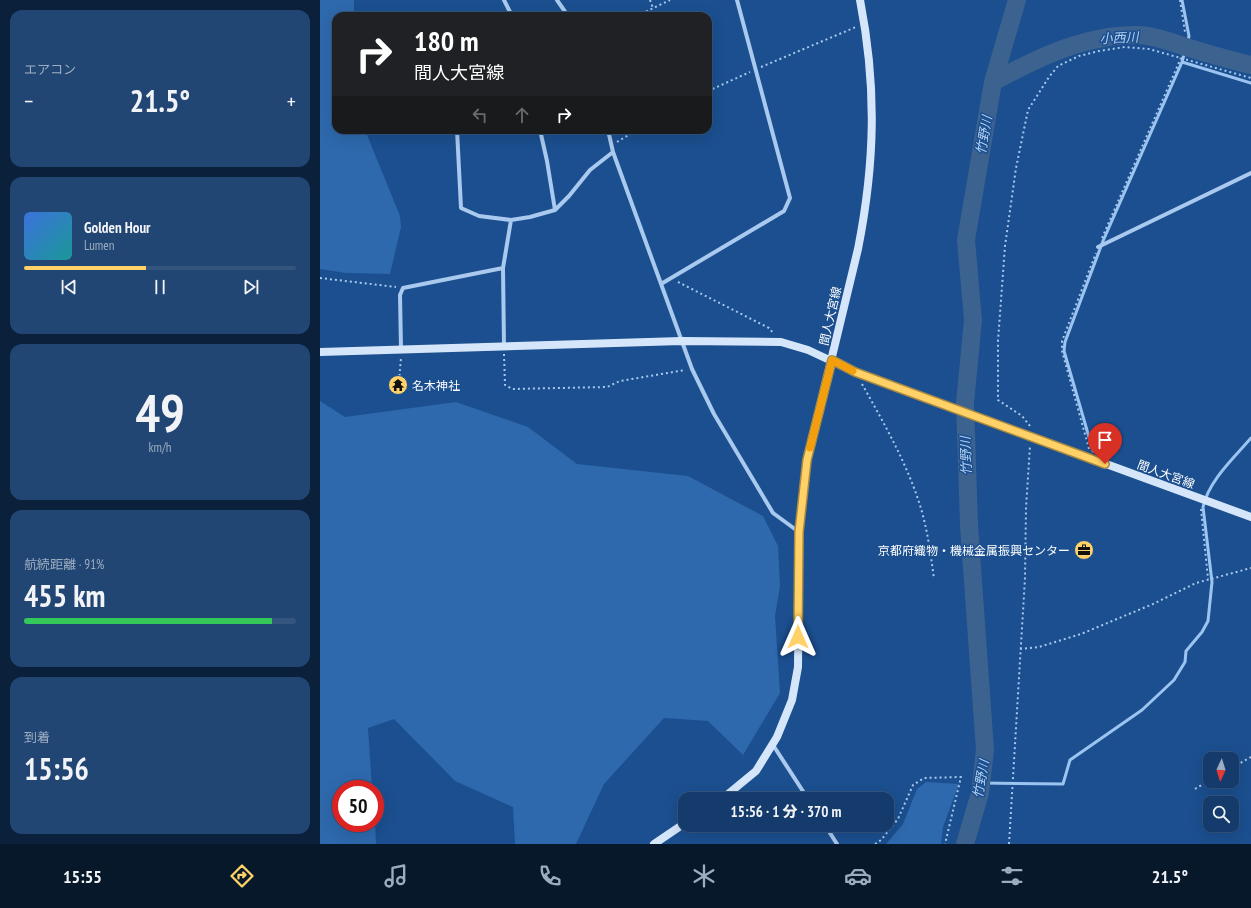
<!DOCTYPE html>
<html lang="ja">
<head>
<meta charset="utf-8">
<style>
  :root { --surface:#143b6b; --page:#214673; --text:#f1f3f6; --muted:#9dadc1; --line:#33557e; --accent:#ffd166 }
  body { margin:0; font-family:"PT Sans Narrow","Noto Sans JP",sans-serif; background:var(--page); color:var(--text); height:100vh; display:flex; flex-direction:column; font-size:15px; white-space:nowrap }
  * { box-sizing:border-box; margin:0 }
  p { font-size:13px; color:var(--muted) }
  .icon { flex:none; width:22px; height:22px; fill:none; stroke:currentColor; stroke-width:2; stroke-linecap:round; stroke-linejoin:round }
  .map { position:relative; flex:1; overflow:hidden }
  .drawer { display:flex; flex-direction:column; gap:10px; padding:10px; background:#0b203b; width:320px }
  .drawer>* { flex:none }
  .guide { position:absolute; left:12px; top:12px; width:380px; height:122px; border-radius:12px; box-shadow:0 4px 16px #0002,0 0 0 1px var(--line); background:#202124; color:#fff; overflow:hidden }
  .needle { width:26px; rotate:184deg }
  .fabs { position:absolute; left:883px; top:752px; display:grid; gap:8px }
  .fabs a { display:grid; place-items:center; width:36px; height:36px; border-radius:8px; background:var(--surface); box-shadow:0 4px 16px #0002,0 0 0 1px var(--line); font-size:20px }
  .speed { position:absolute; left:12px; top:780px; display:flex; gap:8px; font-size:20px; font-weight:700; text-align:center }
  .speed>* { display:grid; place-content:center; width:52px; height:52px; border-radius:50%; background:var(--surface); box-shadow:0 4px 16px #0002,0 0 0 1px var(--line); line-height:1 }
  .speed .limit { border:6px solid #d22; background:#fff; color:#111 }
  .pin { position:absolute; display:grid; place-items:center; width:34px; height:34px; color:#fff; margin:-41px -17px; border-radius:50% 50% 50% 0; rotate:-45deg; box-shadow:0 0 4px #0007 }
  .pin .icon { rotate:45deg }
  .me { position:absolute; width:44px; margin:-22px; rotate:0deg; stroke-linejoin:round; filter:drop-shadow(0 0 3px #0008) }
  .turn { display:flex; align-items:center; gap:14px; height:84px; padding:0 16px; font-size:18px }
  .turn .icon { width:52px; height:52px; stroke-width:2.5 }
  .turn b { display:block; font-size:28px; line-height:34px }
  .lanes { display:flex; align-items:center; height:38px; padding:0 16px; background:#0003; justify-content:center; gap:20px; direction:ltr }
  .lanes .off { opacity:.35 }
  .big { font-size:30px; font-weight:800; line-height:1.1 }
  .drawer .card { flex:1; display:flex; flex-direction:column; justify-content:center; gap:6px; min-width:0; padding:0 14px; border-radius:12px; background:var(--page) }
  .drawer .dial { align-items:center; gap:0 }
  .dial b { font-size:52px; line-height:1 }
  .song { display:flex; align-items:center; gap:12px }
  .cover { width:48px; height:48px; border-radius:6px; background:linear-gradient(135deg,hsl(220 70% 55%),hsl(180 70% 35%)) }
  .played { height:4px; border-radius:2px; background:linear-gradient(90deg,var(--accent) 45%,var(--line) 45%) }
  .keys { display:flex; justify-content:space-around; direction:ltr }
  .heat { display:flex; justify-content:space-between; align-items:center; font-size:22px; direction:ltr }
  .charge { height:6px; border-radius:3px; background:linear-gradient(90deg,#34c759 91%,var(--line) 0) }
  .trip { position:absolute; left:358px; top:792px; width:216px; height:40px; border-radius:12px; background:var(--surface); box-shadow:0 4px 16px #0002,0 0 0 1px var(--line); font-weight:800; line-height:40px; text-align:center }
  .tabs { display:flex; height:64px; justify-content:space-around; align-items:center; background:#08182b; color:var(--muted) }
  .tabs .icon { width:28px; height:28px }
  .tabs .on { color:var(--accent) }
  .tabs b { font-size:18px; color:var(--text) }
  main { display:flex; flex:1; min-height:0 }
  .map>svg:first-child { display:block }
</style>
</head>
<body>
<main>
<section class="drawer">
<div class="card"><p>エアコン</p>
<div class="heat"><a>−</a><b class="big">21.5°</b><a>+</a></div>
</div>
<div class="card">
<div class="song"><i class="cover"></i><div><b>Golden Hour</b><p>Lumen</p></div></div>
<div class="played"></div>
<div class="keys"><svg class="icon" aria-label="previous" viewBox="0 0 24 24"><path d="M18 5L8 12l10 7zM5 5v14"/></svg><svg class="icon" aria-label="pause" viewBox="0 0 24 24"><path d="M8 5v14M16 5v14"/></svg><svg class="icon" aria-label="next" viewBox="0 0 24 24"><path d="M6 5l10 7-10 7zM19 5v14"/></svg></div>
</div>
<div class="card dial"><b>49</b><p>km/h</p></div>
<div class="card"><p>航続距離 · 91%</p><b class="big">455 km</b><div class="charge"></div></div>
<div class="card"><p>到着</p><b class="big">15:56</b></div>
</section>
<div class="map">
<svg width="931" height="844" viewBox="0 0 931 844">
  <rect width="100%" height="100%" fill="#1b4f8f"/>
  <!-- green -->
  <path fill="#2e69ad" d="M0,0h34v16h-18v114h29l35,86 1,11 -11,47 -44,-1 -26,-4z
    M0,401l25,16 111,-15 72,25 49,37 111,12 75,40 15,30 2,40 -5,30 5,77 -37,62 -35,-34 -44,-3 -60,66 -28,60h-61l-2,-37 -58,-26 -61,-62 -26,9 4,61h-31v34h34l1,21h-56z
    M606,782l33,2 -16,43 -2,17h-55l17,-20 14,-35z"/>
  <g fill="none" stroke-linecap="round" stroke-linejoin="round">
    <!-- stream -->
    <path stroke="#9cc4f0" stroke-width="3" d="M862,62l69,21
      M773,451l-29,-100 1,-9 38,-101 79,-179 7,-26 -7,-36
      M661,783l82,1 7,-24 72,-50 32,-30 11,-18 1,-11 16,-19 6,-11 4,-39 -9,-75c6,-27 31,-49 48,-69"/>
    <!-- river -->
    <path stroke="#3c6290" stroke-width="18" d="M673,82c44,-24 91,-47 143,-47 18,0 37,8 53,13 21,6 41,12 62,17
      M645,844l15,-51 5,-43 -16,-225 -4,-122 8,-83 -7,-80 27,-158 24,-82"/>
    <!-- path -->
    <path stroke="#a9c9ee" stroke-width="2" stroke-dasharray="2 3" stroke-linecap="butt" d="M330,0l3,8
      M860,0l5,32
      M317,16l33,-16
      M441,67l95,-40
      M388,91l42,-19
      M297,142l20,-12
      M782,238l79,-180
      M0,278l76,9
      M358,282l91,46 5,6
      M184,354l1,31 7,4 95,-2 13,-6 65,-11
      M79,381l2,-23
      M542,384c23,41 47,83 60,128 6,22 9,44 12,67
      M710,426l-8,-10 -24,-16v-59l7,-95 11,-78 12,-58 21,-33 9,-11 21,-10 20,-5 26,-4 24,2 102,29
      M769,449l-27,-98v-10l34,-88
      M881,509l7,70
      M700,649l19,-2 42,-13 72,-30 43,-21 55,-15
      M912,768l19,-11
      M875,789l15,-9
      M555,844l6,-4 17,-21 15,-34 11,-7 37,-1 -16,67
      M689,844l16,-266 1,-70 4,-62"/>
    <!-- street -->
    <path stroke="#a9c9ee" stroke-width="4" d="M184,0l8,16
      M237,0l11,16
      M137,130l4,78 18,8 32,4 19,-3 25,-7 14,-14 21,-26 23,-18
      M220,130l7,31 8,49
      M288,130l5,22 79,217 22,45 59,99 26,19
      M778,247l153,-74
      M341,284l123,-73 6,-13 -53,-198
      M184,346l-1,-78 8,-48
      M81,349l-1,-54 3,-7 100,-20
      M453,745l35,54
      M505,825l12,19"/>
    <!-- secondary -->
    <path stroke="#d6e6fa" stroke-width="8" d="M0,352l361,-11 100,1 27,8 47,22 396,145
      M402,799l34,-28 21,-34 15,-37 6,-33 1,-135 8,-72 51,-211c17,-86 19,-162 2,-249
      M334,844l31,-21"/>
  </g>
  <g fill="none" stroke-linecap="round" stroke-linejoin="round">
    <defs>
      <path id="route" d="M478,637l1,-105 8,-72 25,-100 23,12 250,92"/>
    </defs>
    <!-- route casing -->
    <use href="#route" stroke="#a68842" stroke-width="10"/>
    <!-- route -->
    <use href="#route" stroke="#ffd166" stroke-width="7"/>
    <!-- slow -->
    <path stroke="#f59e0b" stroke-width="7" d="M490,448l22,-88 21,11"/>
  </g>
  <!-- icons -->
  <defs>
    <symbol id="temple-disc" viewBox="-11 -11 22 22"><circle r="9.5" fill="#ffd166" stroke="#1b4f8f"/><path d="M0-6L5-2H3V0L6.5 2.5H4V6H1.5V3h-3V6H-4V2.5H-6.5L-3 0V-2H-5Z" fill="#111"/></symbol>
    <symbol id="office-disc" viewBox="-11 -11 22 22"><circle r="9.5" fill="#ffd166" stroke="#1b4f8f"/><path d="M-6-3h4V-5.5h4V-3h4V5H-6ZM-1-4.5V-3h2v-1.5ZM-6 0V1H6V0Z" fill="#111"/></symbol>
  </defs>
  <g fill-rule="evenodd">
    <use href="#temple-disc" x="67" y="374" width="22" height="22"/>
    <use href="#office-disc" x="753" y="539" width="22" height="22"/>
  </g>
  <g text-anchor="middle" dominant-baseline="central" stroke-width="3" stroke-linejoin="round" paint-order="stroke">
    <!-- street labels -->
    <g font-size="12" fill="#fff" stroke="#1b4f8f">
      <text transform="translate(510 316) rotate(-77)">間人大宮線</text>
      <text transform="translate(846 474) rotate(20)">間人大宮線</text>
    </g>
    <!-- poi labels -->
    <g font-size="12" fill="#fff" stroke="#1b4f8f" text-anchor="start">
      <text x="92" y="385">名木神社</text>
      <text x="750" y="550" text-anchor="end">京都府織物・機械金属振興センター</text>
    </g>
    <!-- water labels -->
    <g font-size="13" font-style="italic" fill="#b5d3f5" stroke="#1b4f8f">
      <text transform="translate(799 38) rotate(-3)">小西川</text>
      <text transform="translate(664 135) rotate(-80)">竹野川</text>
      <text transform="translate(646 456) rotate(-92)">竹野川</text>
      <text transform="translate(661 779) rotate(-80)">竹野川</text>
    </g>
  </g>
</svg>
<div class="fabs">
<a><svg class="needle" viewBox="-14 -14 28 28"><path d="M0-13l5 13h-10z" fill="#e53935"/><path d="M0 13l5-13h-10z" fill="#9dadc1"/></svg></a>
<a><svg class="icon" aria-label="search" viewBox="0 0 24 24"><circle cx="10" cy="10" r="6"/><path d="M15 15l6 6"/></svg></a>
</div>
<div class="speed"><div class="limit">50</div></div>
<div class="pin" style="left:785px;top:464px;background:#d93025"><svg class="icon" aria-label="arrive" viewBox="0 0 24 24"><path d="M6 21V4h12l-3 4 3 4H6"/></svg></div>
<svg class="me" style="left:478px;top:637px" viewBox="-20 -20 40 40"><path d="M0-17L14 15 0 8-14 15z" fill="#ffd166" stroke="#fff" stroke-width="4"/></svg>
<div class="trip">15:56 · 1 分 · 370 m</div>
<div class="guide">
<div class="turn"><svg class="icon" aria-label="right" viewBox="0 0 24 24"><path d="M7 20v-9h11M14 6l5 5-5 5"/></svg><div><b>180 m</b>間人大宮線</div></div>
<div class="lanes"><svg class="icon off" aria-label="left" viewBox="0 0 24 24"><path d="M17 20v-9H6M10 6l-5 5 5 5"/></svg><svg class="icon off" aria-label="ahead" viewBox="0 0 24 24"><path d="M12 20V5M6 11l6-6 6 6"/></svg><svg class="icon" aria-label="right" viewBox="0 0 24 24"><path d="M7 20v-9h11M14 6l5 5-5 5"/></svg></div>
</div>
</div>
</main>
<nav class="tabs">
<b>15:55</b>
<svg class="icon on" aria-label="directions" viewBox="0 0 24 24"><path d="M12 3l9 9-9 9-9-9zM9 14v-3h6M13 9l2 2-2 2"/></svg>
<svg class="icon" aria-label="music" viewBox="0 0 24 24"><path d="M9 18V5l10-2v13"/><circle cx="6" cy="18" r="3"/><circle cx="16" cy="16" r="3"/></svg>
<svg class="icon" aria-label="phone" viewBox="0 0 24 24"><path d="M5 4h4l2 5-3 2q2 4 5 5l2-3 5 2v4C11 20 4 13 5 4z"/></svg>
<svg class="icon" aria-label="climate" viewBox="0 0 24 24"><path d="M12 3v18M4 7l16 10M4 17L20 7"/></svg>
<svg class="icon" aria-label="car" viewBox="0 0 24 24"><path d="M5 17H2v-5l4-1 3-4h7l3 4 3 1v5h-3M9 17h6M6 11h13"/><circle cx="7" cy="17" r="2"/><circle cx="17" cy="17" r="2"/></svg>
<svg class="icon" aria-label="filters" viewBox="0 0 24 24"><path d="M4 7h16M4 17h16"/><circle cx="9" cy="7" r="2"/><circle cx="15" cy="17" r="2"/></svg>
<b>21.5°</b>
</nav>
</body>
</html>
